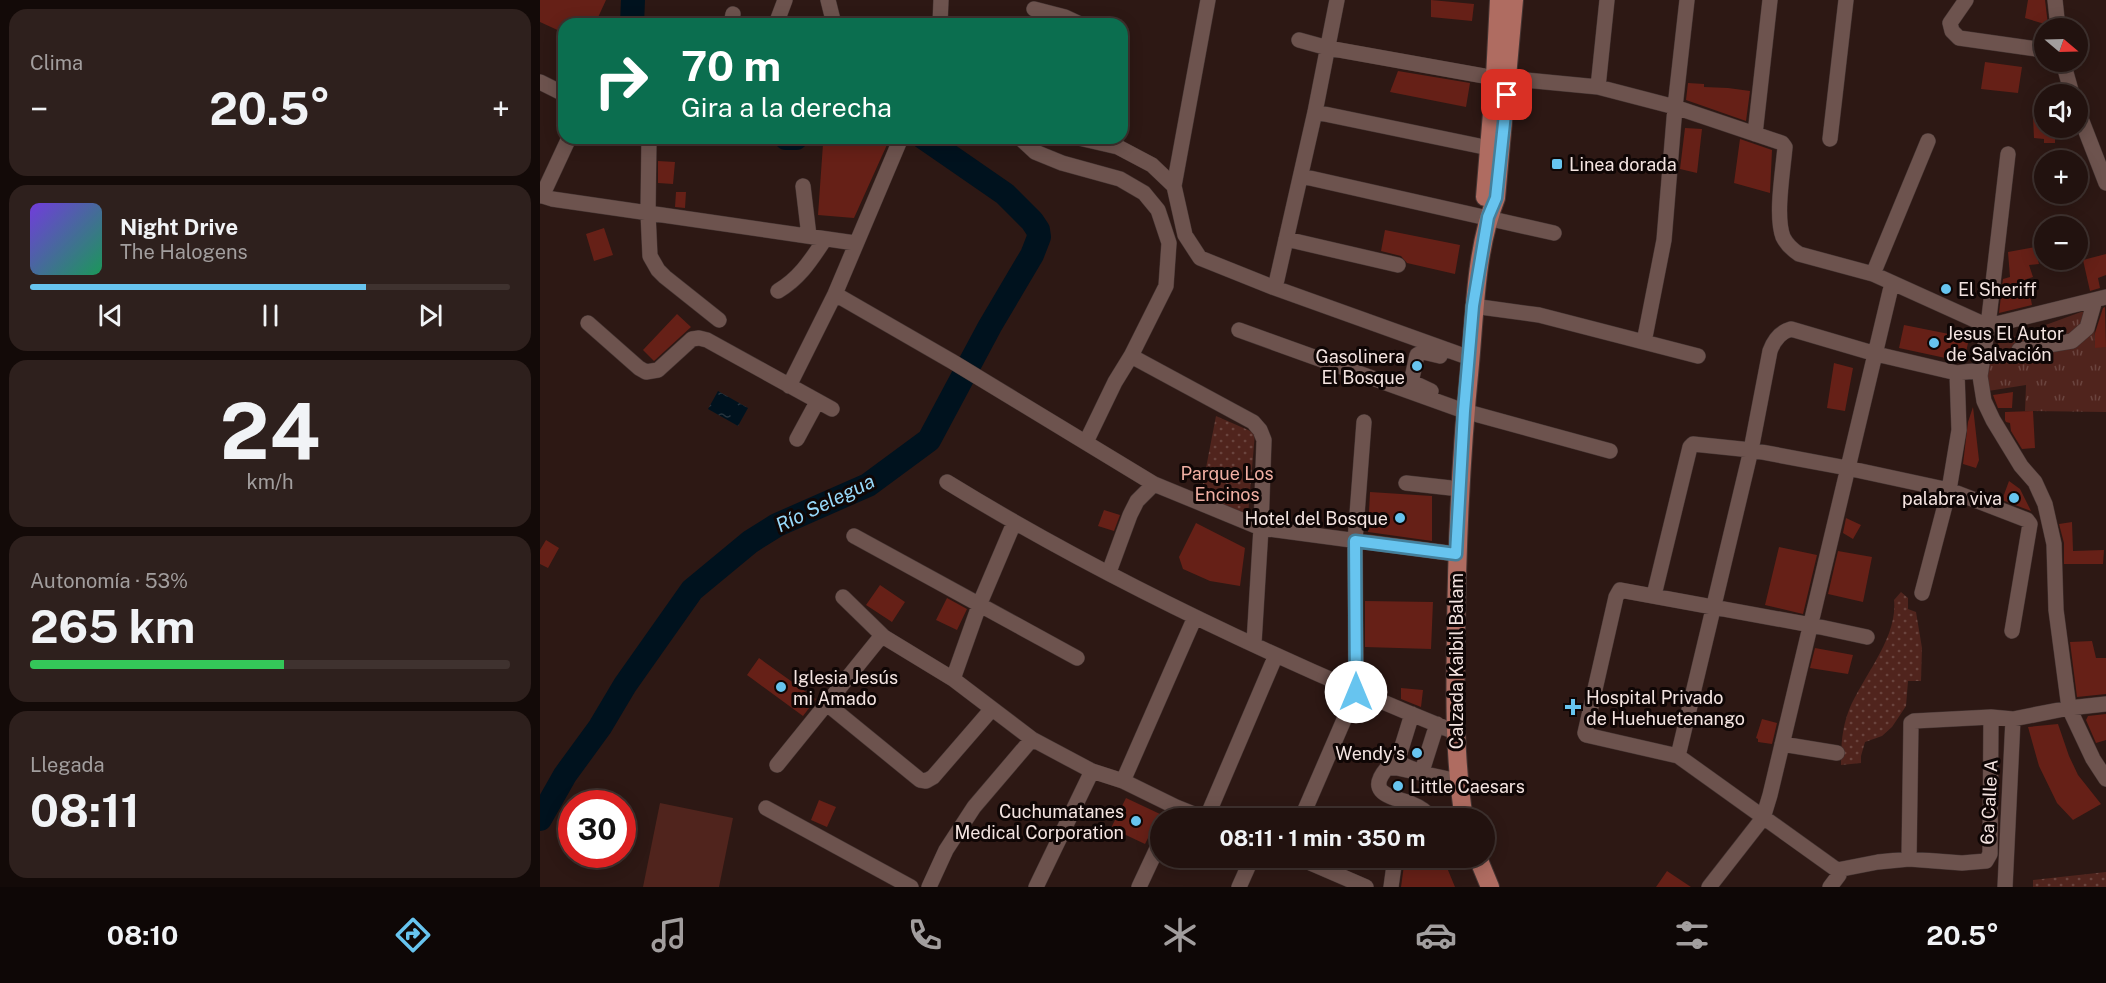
<!DOCTYPE html>
<html lang="es">
<head>
<meta charset="utf-8">
<style>
  :root { --surface:#22120f; --page:#2e201d; --text:#f1f3f6; --muted:#a29e9e; --line:#3f322f; --accent:#67c4ef }
  body { margin:0; font-family:"Public Sans",sans-serif; background:var(--page); color:var(--text); height:100vh; display:flex; flex-direction:column; font-size:22px; white-space:nowrap }
  * { box-sizing:border-box; margin:0 }
  p { font-size:20px; color:var(--muted) }
  .icon { flex:none; width:33px; height:33px; fill:none; stroke:currentColor; stroke-width:2; stroke-linecap:round; stroke-linejoin:round }
  .map { position:relative; flex:1; overflow:hidden }
  .side { display:flex; flex-direction:column; gap:9px; padding:9px; background:#130a08; width:540px }
  .side>* { flex:none }
  .top-card { position:absolute; left:18px; top:18px; width:570px; height:126px; border-radius:18px; box-shadow:0 3px 15px #0003,0 0 0 2px var(--line); background:#0b6e4f; color:#fff; overflow:hidden }
  .needle { width:39px; rotate:109deg }
  .tools { position:absolute; left:1494px; top:18px; display:grid; gap:12px }
  .tools a { display:grid; place-items:center; width:54px; height:54px; border-radius:50%; background:var(--surface); box-shadow:0 3px 15px #0003,0 0 0 2px var(--line); font-size:30px }
  .speed { position:absolute; left:18px; top:790px; display:flex; gap:12px; font-size:30px; font-weight:700; text-align:center }
  .speed>* { display:grid; place-content:center; width:78px; height:78px; border-radius:50%; background:var(--surface); box-shadow:0 3px 15px #0003,0 0 0 2px var(--line); line-height:1 }
  .speed .limit { border:9px solid #d22; background:#fff; color:#111 }
  .pin { position:absolute; display:grid; place-items:center; width:51px; height:51px; color:#fff; margin:-26px; border-radius:12px; box-shadow:0 3px 9px #0006 }
  .me { position:absolute; width:66px; margin:-33px; rotate:0deg; stroke-linejoin:round; filter:drop-shadow(0 0 4px #0008) }
  .turn { display:flex; align-items:center; gap:21px; height:126px; padding:0 24px; font-size:27px }
  .turn .icon { width:78px; height:78px; stroke-width:2.5 }
  .turn b { display:block; font-size:42px; line-height:51px }
  .big { font-size:45px; font-weight:700; line-height:1.1 }
  .side .widget { flex:1; display:flex; flex-direction:column; justify-content:center; gap:9px; min-width:0; padding:0 21px; border-radius:18px; background:var(--page) }
  .side .dial { align-items:center; gap:0 }
  .dial b { font-size:78px; line-height:1 }
  .song { display:flex; align-items:center; gap:18px }
  .cover { width:72px; height:72px; border-radius:9px; background:linear-gradient(135deg,hsl(260 70% 55%),hsl(150 70% 35%)) }
  .played { height:6px; border-radius:3px; background:linear-gradient(90deg,var(--accent) 70%,var(--line) 70%) }
  .keys { display:flex; justify-content:space-around; direction:ltr }
  .heat { display:flex; justify-content:space-between; align-items:center; font-size:33px; direction:ltr }
  .charge { height:9px; border-radius:4px; background:linear-gradient(90deg,#34c759 53%,var(--line) 0) }
  .trip { position:absolute; left:610px; top:808px; width:345px; height:60px; border-radius:30px; background:var(--surface); box-shadow:0 3px 15px #0003,0 0 0 2px var(--line); font-weight:700; line-height:60px; text-align:center }
  .tab-bar { display:flex; height:96px; justify-content:space-around; align-items:center; background:#0e0706; color:var(--muted) }
  .tab-bar .icon { width:42px; height:42px }
  .tab-bar .active { color:var(--accent) }
  .tab-bar b { font-size:27px; color:var(--text) }
  main { display:flex; flex:1; min-height:0 }
  .map>svg:first-child { display:block }
</style>
</head>
<body>
<main>
<section class="side">
<div class="widget"><p>Clima</p>
<div class="heat"><a>−</a><b class="big">20.5°</b><a>+</a></div>
</div>
<div class="widget">
<div class="song"><i class="cover"></i><div><b>Night Drive</b><p>The Halogens</p></div></div>
<div class="played"></div>
<div class="keys"><svg class="icon" aria-label="previous" viewBox="0 0 24 24"><path d="M18 5L8 12l10 7zM5 5v14"/></svg><svg class="icon" aria-label="pause" viewBox="0 0 24 24"><path d="M8 5v14M16 5v14"/></svg><svg class="icon" aria-label="next" viewBox="0 0 24 24"><path d="M6 5l10 7-10 7zM19 5v14"/></svg></div>
</div>
<div class="widget dial"><b>24</b><p>km/h</p></div>
<div class="widget"><p>Autonomía · 53%</p><b class="big">265 km</b><div class="charge"></div></div>
<div class="widget"><p>Llegada</p><b class="big">08:11</b></div>
</section>
<div class="map">
<svg width="1566" height="887" viewBox="0 0 1566 887">
  <defs>
    <pattern id="grass-tufts" width="24" height="20" patternUnits="userSpaceOnUse" patternTransform="scale(1.5)"><rect width="24" height="20" fill="#50241d"/><path d="M3 7l-1-3M5 7V3M7 7l1-3M15 17l-1-3M17 17v-4M19 17l1-3" fill="none" stroke="#6a443e"/></pattern>
    <pattern id="park-dots" width="8" height="8" patternUnits="userSpaceOnUse" patternTransform="scale(1.5)"><rect width="8" height="8" fill="#50241d"/><path d="M2 2h.1M6 6h.1" fill="none" stroke="#6a443e" stroke-width="1.8" stroke-linecap="round"/></pattern>
    <pattern id="water-ripples" width="26" height="14" patternUnits="userSpaceOnUse" patternTransform="scale(1.5)"><rect width="26" height="14" fill="#00121e"/><path d="M2 4q2-2 4 0t4 0M15 11q2-2 4 0t4 0" fill="none" stroke="#26343e"/></pattern>
  </defs>
  <rect width="100%" height="100%" fill="#2d1814"/>
  <!-- grass -->
  <path fill="url(#grass-tufts)" d="M1554,310l1,37h11v65l-81,-1 1,-26 -38,6v-33l11,-16 82,-30z"/>
  <!-- park -->
  <path fill="url(#park-dots)" d="M676,416l39,17 -7,82 -48,-16z
    M1361,592l7,6v11l8,3 6,36 -1,33h-13l-2,25 -14,21 -10,9 -17,6 -4,14v7l-20,2c0,-20 1,-37 8,-55 14,-34 49,-72 45,-110z
    M1566,872v15h-73v-7z"/>
  <!-- garden -->
  <path fill="#50241d" d="M120,803l73,15 -14,69h-76z"/>
  <!-- water -->
  <path fill="url(#water-ripples)" d="M178,391l30,17 -10,18 -30,-17z"/>
  <g fill="none" stroke-linecap="round" stroke-linejoin="round">
    <!-- river -->
    <path stroke="#00121e" stroke-width="24" d="M92,24l1,-24
      M246,138h10
      M0,819l25,-44 35,-48 25,-42 67,-95 58,-48 27,-17 91,-40 61,-45 61,-114 42,-71 7,-18 -1,-7 -6,-9 -27,-27 -81,-56"/>
  </g>
  <!-- building -->
  <path fill="#662017" d="M0,0h66l-11,24h-31v9l-24,-11z
    M891,0l43,4 -2,17 -41,-4z
    M1488,0h17l3,25 -23,-7z
    M1445,62l37,5 -4,26 -37,-4z
    M858,71l72,12 -4,24 -76,-15z
    M1148,83l16,1v3l24,1 22,3 -4,30 -60,-21z
    M1493,117l11,1v10h18v11h-7v4h-11v-4l-10,-1z
    M1145,128l17,1 -5,44 -17,-4z
    M289,138h61l-36,80 -36,-3 5,-71z
    M1200,139l32,11 -2,43 -36,-10z
    M118,161l17,1 -2,22 -15,-1z
    M136,192h10l-1,16 -10,-1z
    M64,228l9,27 -19,6 -8,-27z
    M845,230l75,15 -5,29 -48,-11 -6,-7 -20,-5z
    M1495,247l4,17 -10,1 4,12 -6,2 5,26 -33,8 4,-34 7,-2 -2,-25z
    M1566,254v21l-8,3 2,10 -10,3 -7,-31z
    M1565,307l1,40 -11,1v-15l8,-25z
    M137,314l14,13 -37,34 -11,-11z
    M1364,325l65,13 -5,24 -65,-14z
    M1294,363l19,5 -8,43 -18,-3z
    M1473,392l-1,16h-14l-5,-13z
    M1433,407l6,53 -3,8 -13,-4 5,-42z
    M1493,411l2,37 -13,1 -11,-18 -1,-8 -4,-1 -1,-2v-8z
    M1469,481l11,8 11,22 -29,-11z
    M830,492l62,4v45l-64,-9z
    M564,510l16,5 -6,16 -16,-5z
    M1306,518l15,7 -8,14 -10,-6z
    M1532,522l1,29 31,-1 -1,14h-39v-21l-5,-19z
    M656,523l49,25 -5,38 -30,-5 -27,-12 -4,-12z
    M6,540l13,8 -11,20 -8,-4v-14z
    M1239,547l38,8 -14,59 -38,-9z
    M1298,551l34,6 -9,45 -35,-8z
    M340,585l25,17 -13,20 -26,-17z
    M407,598l20,11 -10,21 -21,-10z
    M825,601l68,1 -2,47 -66,-2z
    M1552,641l4,17h10v36l-29,3 -7,-55z
    M1275,648l38,7 -5,19 -38,-6z
    M219,658l57,41 -13,17 -56,-41z
    M861,688l22,2 -2,17 -20,-8z
    M1566,714v26l-10,3 -10,-23 2,-4z
    M1222,719l15,4 -5,21 -14,-2v-3l-2,-1z
    M1518,724l11,32 9,19 23,29 -28,16 -16,-17 -18,-37 -11,-39z
    M586,798l34,16 -15,30 -34,-16z
    M279,800l17,7 -9,20 -16,-7z
    M865,858h38l12,29h-54z
    M1127,871l24,16h-35z"/>
  <g fill="none" stroke-linecap="round" stroke-linejoin="round">
    <defs>
      <path id="minor" d="M288,0l6,24
        M1426,0l-16,23 2,8 7,7 85,12
        M1515,0l3,28
        M494,9l31,8 15,7
        M191,24l2,-10
        M236,24l9,-24
        M400,24l1,-24
        M759,40l29,8 156,28 114,11 77,20 107,36 3,4c-2,24 -10,69 -2,90 4,8 10,13 16,17l74,20 115,52 118,-29
        M1523,62l9,32
        M0,82l24,12
        M1058,87l9,-87
        M1538,111l28,72
        M775,112l174,36
        M1215,134l15,-134
        M109,138l-1,75 2,43 8,14 7,7 54,43
        M480,138l15,14 27,11 58,16 24,14 14,17 11,33 -3,43 -35,70 -16,26 -29,60
        M539,138l39,9 34,18 22,21 11,49 15,23 75,30 195,70
        M1290,139l16,-139
        M1468,154l-20,172 -8,50 4,25 9,19 28,46 14,16 10,22 9,40 2,66 13,98 24,51 13,20
        M761,176l253,57
        M263,186l6,50
        M634,186l34,-186
        M0,195l12,4 303,44
        M2,196l27,-58
        M746,239l112,26
        M1333,274l55,-133
        M735,288l40,-176 22,-112
        M238,291c22,-13 33,-31 47,-52
        M295,294l118,68 201,122 107,44 195,26
        M933,306l66,9 159,41
        M48,323l51,45 7,4 12,-2 34,-31 7,-1 8,2 125,69
        M699,330l225,81 146,40
        M1104,342l20,-102 11,-133 12,-107
        M1479,350l53,-9 15,-13 8,-28
        M591,356l122,66 7,8 4,10 -3,88 -7,115
        M249,386l46,-92 66,-156
        M891,391l-17,-8 -2,-5 5,-23 6,-3 17,4
        M257,439l20,-37
        M407,482c161,99 333,179 508,250
        M866,483l54,6
        M314,536l223,122
        M569,572l21,-57 7,-14 17,-17
        M1382,593l27,-103 10,-60 -2,-57
        M1114,595l36,-148 3,-3 58,6 96,18 102,22 78,30 3,4 -18,107
        M303,597l41,40 69,42 79,60 60,32 31,10 53,26 30,12
        M413,679l27,-76 34,-80
        M287,704l93,76 6,1 7,-4 58,-67
        M872,714l-13,42 1,7c7,4 14,7 21,8l2,-3 14,-44
        M1242,744l55,9
        M1138,756l73,-306 19,-99c4,-11 10,-19 21,-22l85,25 81,19 23,-3
        M237,765l102,-126 5,-2
        M583,781l72,-164
        M226,808l145,79
        M666,819l70,-164
        M761,819l55,-127 -1,-151 9,-119
        M867,819h8
        M892,819c-5,-7 -12,-12 -20,-15 -17,-7 -48,-9 -25,-36h10l61,13
        M759,858l67,29
        M1369,859l2,-136 3,-2 77,-4 22,2 56,-11 37,-4
        M1297,870l41,-8 31,-3 53,4 24,-2 4,-7 1,-137
        M389,887l17,-37 28,-43 58,-68
        M496,887l56,-116
        M599,887l22,-47
        M699,887l13,-29
        M851,887l4,-29
        M1169,887l54,-69 7,-23 122,-512
        M1290,887l9,-12 -2,-5 -159,-114 -92,-21 -1,-2 31,-136 4,-7 191,35 56,12
        M1465,887l8,-168"/>
      <path id="major" d="M945,197l10,-120 4,-77
        M924,819c-10,-64 -9,-122 -8,-187 1,-90 5,-179 14,-268 5,-55 6,-116 26,-166l18,-198
        M938,858l12,29"/>
    </defs>
    <!-- minor casing -->
    <use href="#minor" stroke="#453533" stroke-width="16"/>
    <!-- major casing -->
    <use href="#major" stroke="#453533" stroke-width="20"/>
    <!-- minor -->
    <use href="#minor" stroke="#6d534e" stroke-width="15"/>
    <!-- major -->
    <use href="#major" stroke="#af6c61" stroke-width="18"/>
  </g>
  <g fill="none" stroke-linecap="round" stroke-linejoin="round">
    <defs>
      <path id="route" d="M816,692l-1,-151 101,13 8,-143 9,-105 15,-89 8,-19 11,-103"/>
    </defs>
    <!-- route casing -->
    <use href="#route" stroke="#437f9b" stroke-width="15"/>
    <!-- route -->
    <use href="#route" stroke="#67c4ef" stroke-width="10"/>
  </g>
  <!-- markers -->
  <g fill="#67c4ef" stroke="#0f0605" stroke-width="2">
    <rect x="1011" y="158" width="12" height="12" rx="3"/>
    <circle cx="1406" cy="289" r="6"/>
    <circle cx="1394" cy="343" r="6"/>
    <circle cx="877" cy="366" r="6"/>
    <circle cx="1474" cy="498" r="6"/>
    <circle cx="860" cy="518" r="6"/>
    <circle cx="241" cy="687" r="6"/>
    <path d="M1030 698h6v6h6v6h-6v6h-6v-6h-6v-6h6z"/>
    <circle cx="877" cy="753" r="6"/>
    <circle cx="858" cy="786" r="6"/>
    <circle cx="596" cy="821" r="6"/>
  </g>
  <g text-anchor="middle" dominant-baseline="central" stroke-width="6" stroke-linejoin="round" paint-order="stroke">
    <!-- poi labels -->
    <g font-size="18" fill="#f4e4e1" stroke="#0f0605" text-anchor="start">
      <text x="1029" y="164">Linea dorada</text>
      <text x="1418" y="289">El Sheriff</text>
      <text x="1406" y="333">Jesus El Autor<tspan x="1406" dy="21">de Salvación</tspan></text>
      <text x="865" y="356" text-anchor="end">Gasolinera<tspan x="865" dy="21">El Bosque</tspan></text>
      <text x="1462" y="498" text-anchor="end">palabra viva</text>
      <text x="848" y="518" text-anchor="end">Hotel del Bosque</text>
      <text x="253" y="677">Iglesia Jesús<tspan x="253" dy="21">mi Amado</tspan></text>
      <text x="1046" y="697">Hospital Privado<tspan x="1046" dy="21">de Huehuetenango</tspan></text>
      <text x="865" y="753" text-anchor="end">Wendy's</text>
      <text x="870" y="786">Little Caesars</text>
      <text x="584" y="811" text-anchor="end">Cuchumatanes<tspan x="584" dy="21">Medical Corporation</tspan></text>
    </g>
    <!-- park labels -->
    <g font-size="18" fill="#f1afa3" stroke="#0f0605">
      <text x="687" y="473">Parque Los<tspan x="687" dy="21">Encinos</tspan></text>
    </g>
    <!-- street labels -->
    <g font-size="18" fill="#f4e4e1" stroke="#0f0605">
      <text transform="translate(916 661) rotate(-90)">Calzada Kaibil Balam</text>
      <text transform="translate(1449 802) rotate(-87)">6a Calle A</text>
    </g>
    <!-- water labels -->
    <g font-size="20" font-style="italic" fill="#97d8f9" stroke="#0f0605">
      <text transform="translate(285 503) rotate(-26)">Río Selegua</text>
    </g>
  </g>
</svg>
<div class="tools">
<a><svg class="needle" viewBox="-14 -14 28 28"><path d="M0-13l5 13h-10z" fill="#e53935"/><path d="M0 13l5-13h-10z" fill="#a29e9e"/></svg></a>
<a><svg class="icon" aria-label="sound" viewBox="0 0 24 24"><path d="M4 9h4l5-4v14l-5-4H4zM17 9q2 3 0 6"/></svg></a>
<a>+</a>
<a>−</a>
</div>
<div class="speed"><div class="limit">30</div></div>
<div class="pin" style="left:967px;top:95px;background:#d93025"><svg class="icon" aria-label="arrive" viewBox="0 0 24 24"><path d="M6 21V4h12l-3 4 3 4H6"/></svg></div>
<svg class="me" style="left:816px;top:692px" viewBox="-20 -20 40 40"><circle r="19" fill="#fff"/><path d="M0-13L10 11 0 6-10 11z" fill="#67c4ef"/></svg>
<div class="trip">08:11 · 1 min · 350 m</div>
<div class="top-card">
<div class="turn"><svg class="icon" aria-label="right" viewBox="0 0 24 24"><path d="M7 20v-9h11M14 6l5 5-5 5"/></svg><div><b>70 m</b>Gira a la derecha</div></div>
</div>
</div>
</main>
<nav class="tab-bar">
<b>08:10</b>
<svg class="icon active" aria-label="directions" viewBox="0 0 24 24"><path d="M12 3l9 9-9 9-9-9zM9 14v-3h6M13 9l2 2-2 2"/></svg>
<svg class="icon" aria-label="music" viewBox="0 0 24 24"><path d="M9 18V5l10-2v13"/><circle cx="6" cy="18" r="3"/><circle cx="16" cy="16" r="3"/></svg>
<svg class="icon" aria-label="phone" viewBox="0 0 24 24"><path d="M5 4h4l2 5-3 2q2 4 5 5l2-3 5 2v4C11 20 4 13 5 4z"/></svg>
<svg class="icon" aria-label="climate" viewBox="0 0 24 24"><path d="M12 3v18M4 7l16 10M4 17L20 7"/></svg>
<svg class="icon" aria-label="car" viewBox="0 0 24 24"><path d="M5 17H2v-5l4-1 3-4h7l3 4 3 1v5h-3M9 17h6M6 11h13"/><circle cx="7" cy="17" r="2"/><circle cx="17" cy="17" r="2"/></svg>
<svg class="icon" aria-label="filters" viewBox="0 0 24 24"><path d="M4 7h16M4 17h16"/><circle cx="9" cy="7" r="2"/><circle cx="15" cy="17" r="2"/></svg>
<b>20.5°</b>
</nav>
</body>
</html>
